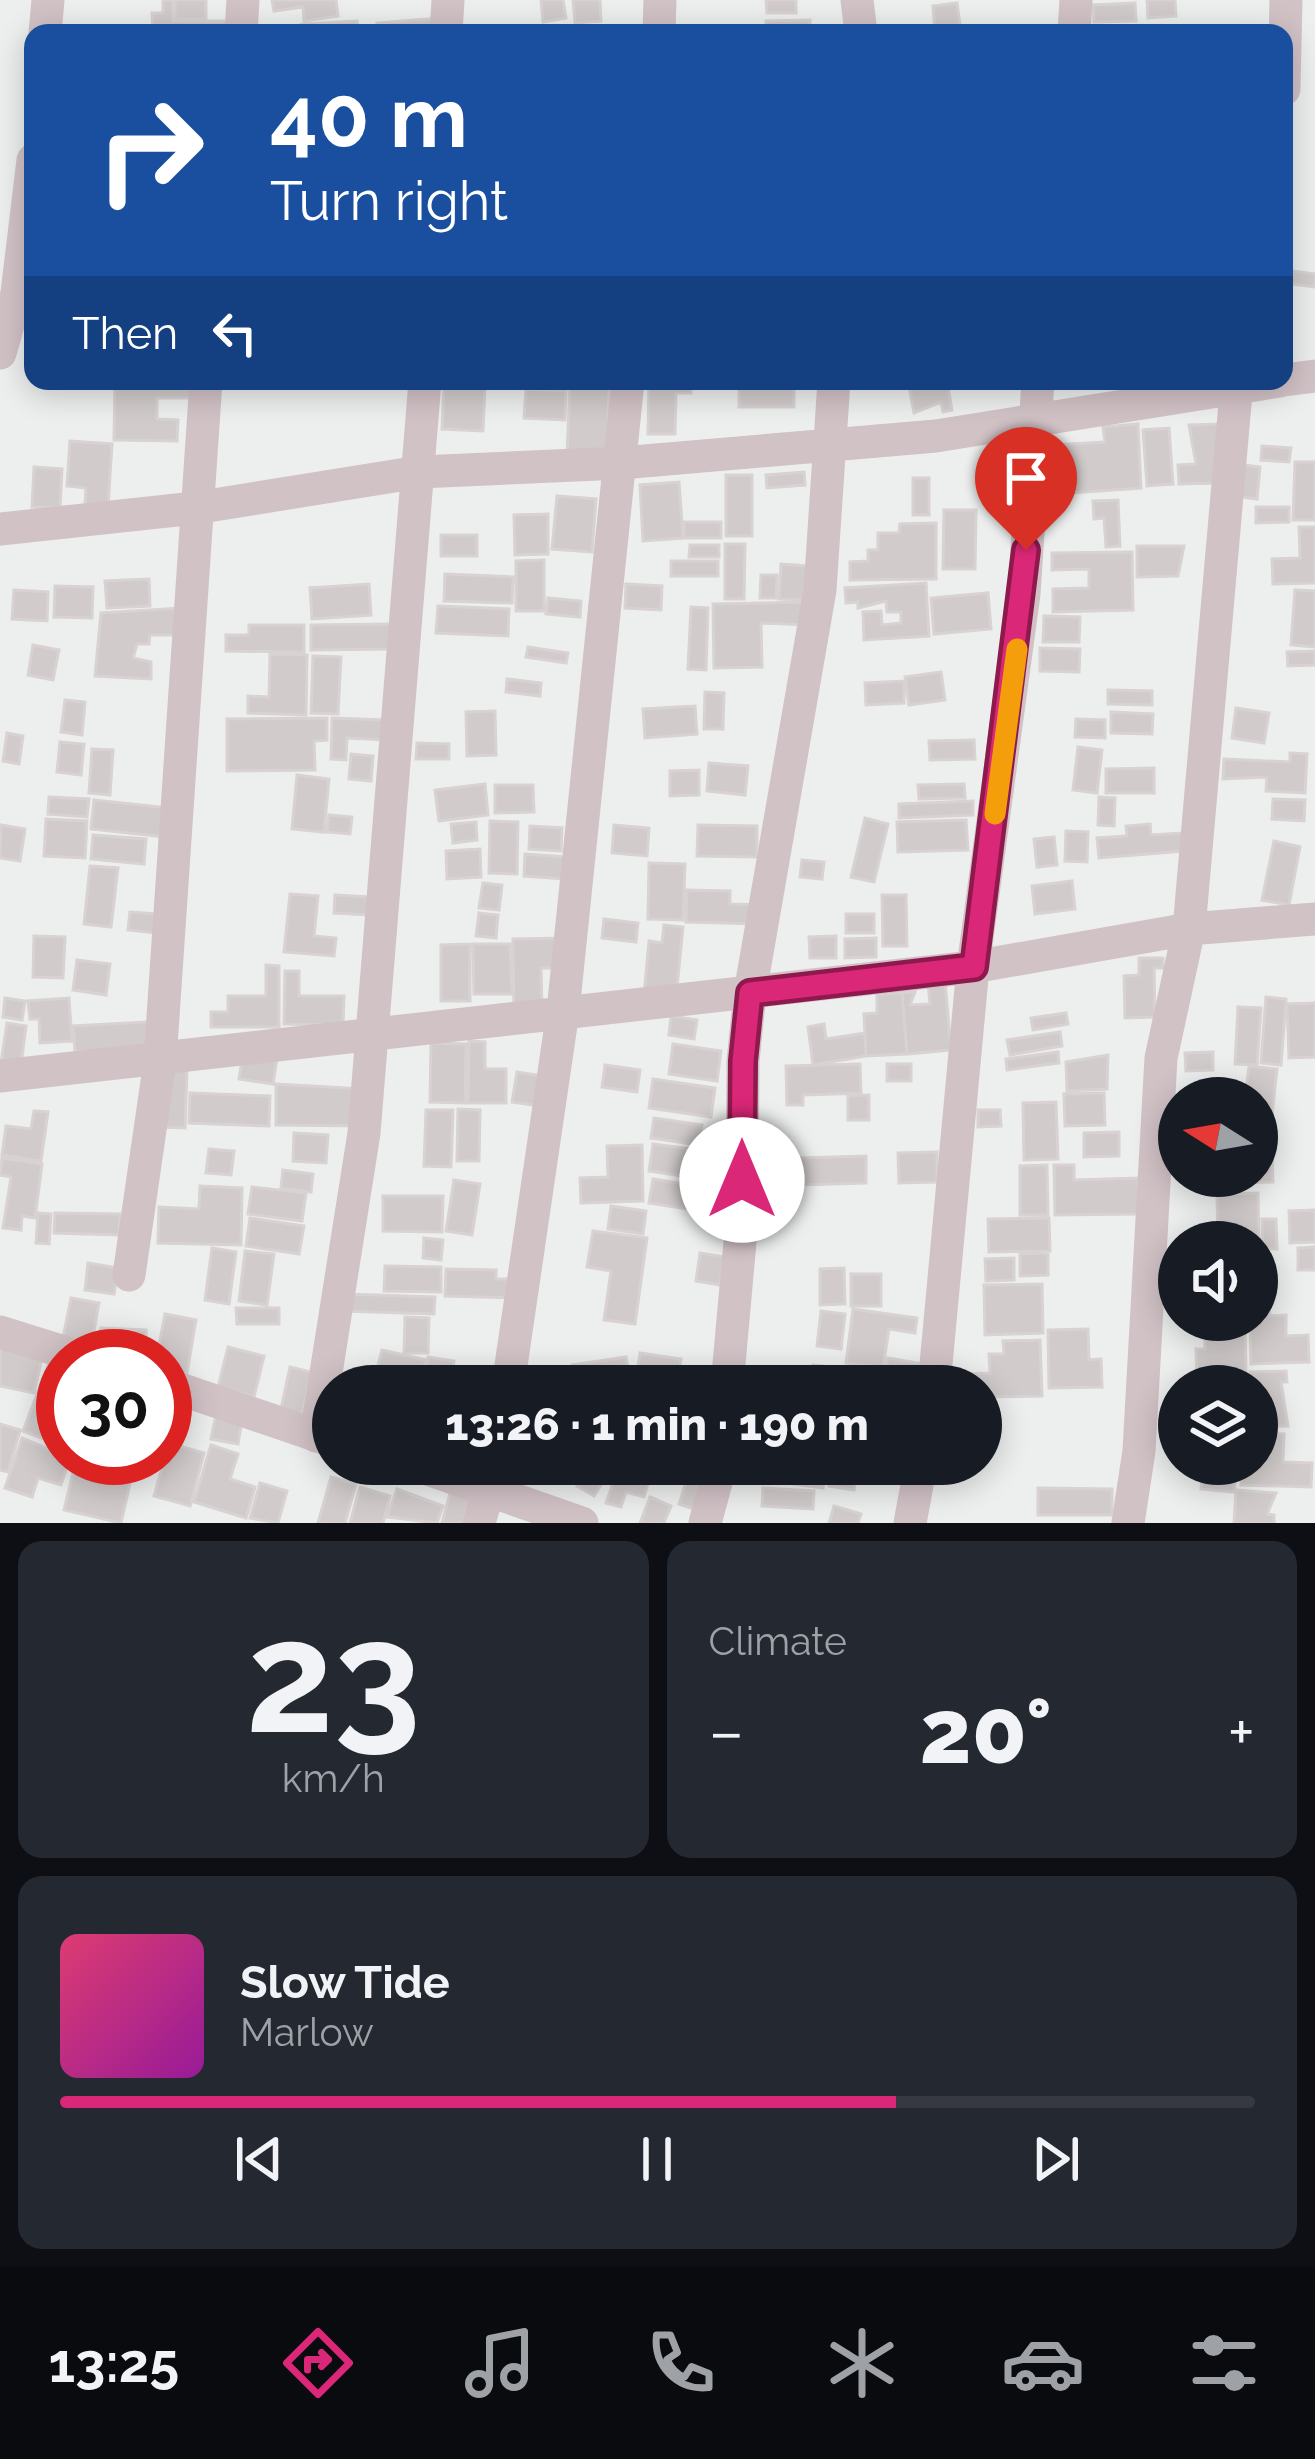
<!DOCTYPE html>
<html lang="en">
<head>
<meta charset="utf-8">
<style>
  :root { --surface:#171b24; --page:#242831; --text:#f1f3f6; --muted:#9ea1a6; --line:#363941; --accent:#db2777 }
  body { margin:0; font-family:Raleway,sans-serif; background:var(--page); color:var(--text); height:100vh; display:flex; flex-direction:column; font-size:45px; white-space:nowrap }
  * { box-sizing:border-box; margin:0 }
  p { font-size:39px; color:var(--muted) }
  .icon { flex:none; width:66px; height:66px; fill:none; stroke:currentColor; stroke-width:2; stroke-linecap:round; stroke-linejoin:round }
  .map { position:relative; height:1523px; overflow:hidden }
  .panel { display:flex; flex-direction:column; gap:18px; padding:18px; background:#0d0f14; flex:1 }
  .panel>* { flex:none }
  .hud { position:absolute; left:24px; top:24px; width:1269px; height:366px; border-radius:24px; box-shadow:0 6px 30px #0003; background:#1a4fa0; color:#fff; overflow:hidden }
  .needle { width:78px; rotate:281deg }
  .tools { position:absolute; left:1158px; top:1077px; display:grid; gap:24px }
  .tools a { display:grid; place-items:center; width:120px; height:120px; border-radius:50%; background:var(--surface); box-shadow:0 6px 30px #0003; font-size:60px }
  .speed { position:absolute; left:36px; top:1329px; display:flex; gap:24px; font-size:60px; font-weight:700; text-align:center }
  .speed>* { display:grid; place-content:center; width:156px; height:156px; border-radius:50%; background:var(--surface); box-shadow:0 6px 30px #0003; line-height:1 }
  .speed .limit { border:18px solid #d22; background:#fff; color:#111 }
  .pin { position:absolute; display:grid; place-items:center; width:102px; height:102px; color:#fff; margin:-123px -51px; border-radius:50% 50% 50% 0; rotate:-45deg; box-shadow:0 0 12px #0007 }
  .pin .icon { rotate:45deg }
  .me { position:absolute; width:132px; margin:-66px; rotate:0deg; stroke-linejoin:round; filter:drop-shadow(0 0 9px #0008) }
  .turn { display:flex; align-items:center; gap:42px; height:252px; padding:0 48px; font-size:54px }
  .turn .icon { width:156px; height:156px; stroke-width:2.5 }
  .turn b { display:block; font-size:84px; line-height:102px }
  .then { display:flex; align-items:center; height:114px; padding:0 48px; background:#0003; gap:24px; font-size:45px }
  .big { font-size:90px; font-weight:800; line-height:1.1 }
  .panel .card { flex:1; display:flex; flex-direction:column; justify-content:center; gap:18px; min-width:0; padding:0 42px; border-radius:24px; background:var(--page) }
  .panel .dial { align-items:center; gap:0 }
  .dial b { font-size:156px; line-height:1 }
  .song { display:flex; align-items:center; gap:36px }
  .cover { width:144px; height:144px; border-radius:18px; background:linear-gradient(135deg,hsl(340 70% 55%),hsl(300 70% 35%)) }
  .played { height:12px; border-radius:6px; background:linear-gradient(90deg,var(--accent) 70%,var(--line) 70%) }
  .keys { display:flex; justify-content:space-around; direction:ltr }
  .heat { display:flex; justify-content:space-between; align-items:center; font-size:66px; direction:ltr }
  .panel .tiles { flex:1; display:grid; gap:18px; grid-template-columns:1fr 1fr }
  .card:last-child { grid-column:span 2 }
  .trip { position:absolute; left:312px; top:1365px; width:690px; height:120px; border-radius:60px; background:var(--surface); box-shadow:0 6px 30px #0003; font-weight:800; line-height:120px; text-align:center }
  .tab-bar { display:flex; height:192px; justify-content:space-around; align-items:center; background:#090b0e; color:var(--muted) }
  .tab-bar .icon { width:84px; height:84px }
  .tab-bar .current { color:var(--accent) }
  .tab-bar b { font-size:54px; color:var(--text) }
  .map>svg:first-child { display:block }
</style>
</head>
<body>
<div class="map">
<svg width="1315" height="1523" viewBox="0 0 1315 1523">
  <rect width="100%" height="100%" fill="#edefee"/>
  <!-- building -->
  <path fill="#d1cbcb" stroke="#d8d2d2" stroke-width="3" d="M163,0h10v21h63v12h-83l-1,-20h11z
    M175,0h31v19h-31z
    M272,0h64l2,16 -34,5 -1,-14 -29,4z
    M541,0h22l3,18 -23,4z
    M573,0h27l1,21 -26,2z
    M766,0h30v13h-29z
    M1147,0h28l1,16 -28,2z
    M957,3l4,29 -26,1 -2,-27z
    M1135,3l1,18 -42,1 -1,-17z
    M438,18l1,15h-61l-1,-10z
    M810,20v13h-44v-12z
    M357,21l1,12h-84l29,-9z
    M66,28h84v5h-84z
    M1285,270l30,4v13l-31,-4z
    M115,381h78v17h-36v21l21,1 -1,21 -63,-1z
    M649,381h42v12h-15l-1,41h-27z
    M739,381h55v26h-55z
    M908,381h39l5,29 -9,2 -2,-10 -27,11z
    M570,384l39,2 -2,70 -40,-1z
    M444,385l41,2 -2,44 -41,-2z
    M526,389l40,2 -1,29 -41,-2z
    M1138,424l3,64 -83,6 -4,-49 51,-3 -2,-15z
    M1221,424l1,59 -43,1 -1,-19 18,-1 -7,-39z
    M1169,428l4,56 -26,2 -4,-56z
    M70,441l42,3 -4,63 -23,-1 1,-18 -19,-2z
    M1262,446l29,2 -2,14 -28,-2z
    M1295,462h20v58h-22z
    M1244,465l16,2 -3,32 -16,-2z
    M34,467l28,2 -2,39 -28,-1z
    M804,472l1,13 -38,3 -1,-13z
    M726,475h26v61h-26z
    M913,478h16v37h-16z
    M679,482l4,56 -40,3 -3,-56z
    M557,496l39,3 -4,53 -40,-3z
    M1118,500l2,46 -14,1 -2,-29 -10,1 -1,-18z
    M1256,507h33v15l-33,1z
    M944,510h32l-1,59h-32z
    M548,514v40l-33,1 -1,-40z
    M684,522h37v16h-37z
    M936,523v56l-86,1v-18l18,-1v-11h10v-17h21l1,-9z
    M1299,527h16v56l-42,1 -1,-25 28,-1z
    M441,535h36v21h-36z
    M725,544h20l-1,55h-19z
    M690,545h29v12h-30z
    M1137,546h47l-6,30 -41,1z
    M1132,552l1,58 -80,2v-23l36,-1v-19l-37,1v-17z
    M544,560v51h-28v-50z
    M671,561h47v15h-47z
    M781,564l26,2 -2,34 -26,-1z
    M445,574l68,3 -1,26 -68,-2z
    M761,575h16l-1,23h-16z
    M149,579l1,27 -43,2 -2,-27z
    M926,583l3,53 -65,4 -1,-28 18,-1 1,14 19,-2v-11h-14l-1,-11 -28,7v-6l-12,1 -1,-15z
    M369,584l2,31 -59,4 -2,-31z
    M626,584l36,2 -1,24 -36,-2z
    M55,586l38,1 -1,31 -38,-1z
    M14,590l34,2 -1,29 -35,-2z
    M1295,590l20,1v56l-24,-2z
    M988,593l3,36 -57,5 -3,-36z
    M548,598l33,3 -1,16 -34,-3z
    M809,602v23l-48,-2 1,44 -48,1 -1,-64z
    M438,606l71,3 -1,27 -72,-3z
    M691,607l17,1 -2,62 -18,-1z
    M182,608l5,27h-37l-1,9h-12l-4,14 18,4v17l-56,-3 6,-63z
    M1044,616l36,1 -1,25h-36z
    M391,624v25l-80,1v-25z
    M249,625h55v27l-78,-1v-16h23z
    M33,645l26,5 -6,30 -25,-5z
    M528,647l40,6 -2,10 -40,-6z
    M1040,648l40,1 -1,23 -39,-1z
    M1315,651v14l-27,1 -1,-14z
    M270,654l37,1 -1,60 -58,-2v-17l21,1z
    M313,656l28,1 -3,57 -27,-1z
    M941,672l4,28 -36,5 -4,-28z
    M507,679l34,4 -1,13 -34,-4z
    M904,681v22l-38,2 -1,-22z
    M1108,690l44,1v14l-44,-1z
    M705,692l19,1 -1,36h-19z
    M65,700l20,2 -3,33 -21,-3z
    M695,706l2,28 -52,4 -2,-29z
    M1236,708l33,5 -5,30 -32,-5z
    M495,711l1,44 -29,1 -1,-44z
    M1111,712l42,2 -1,20 -41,-1z
    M327,718v22l-13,1 1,29 -88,1v-52z
    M332,718l53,2v20l-38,-2 -1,22 -15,-1z
    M1076,719l29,1v18l-30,-1z
    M7,733l16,3 -4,28 -16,-3z
    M974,740l1,19 -45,1 -1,-19z
    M60,742l24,2 -3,31 -24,-3z
    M417,743l32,1v15h-33z
    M1078,747l24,3 -5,43 -24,-3z
    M92,749l21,1 -3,45 -21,-2z
    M1290,753l17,1 -2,39 -39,-2 1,-14 -44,2 1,-20 66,3z
    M351,754l22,2 -2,25 -22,-2z
    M709,763l39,3 -3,29 -38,-4z
    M1154,768v25h-48v-24z
    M699,770v25l-29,1v-25z
    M297,775l32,4 -5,53 -32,-3z
    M485,784l3,31 -49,6 -4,-31z
    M964,784l1,14 -46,1 -1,-14z
    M495,785h38l1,27 -39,1z
    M49,797l40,2 -2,18 -39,-3z
    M1099,797l16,1 -1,28 -16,-1z
    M1273,799l32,1 -1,21 -32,-2z
    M94,800l75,8 -3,29 -75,-8z
    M973,801v14l-74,3v-14z
    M329,815l23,2 -2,17 -23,-2z
    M865,818l23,6 -14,58 -23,-5z
    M46,819l41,2 -2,37 -41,-2z
    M966,820l2,30 -70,2 -1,-30z
    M490,821l28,1 -1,52 -28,-1z
    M476,822l1,18 -24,3 -2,-19z
    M1150,824l1,11 32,-2 1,18 -85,7 -2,-20 30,-2 -1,-10z
    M1,825l24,4 -5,32 -20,-3z
    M614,825l35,3 -2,28 -35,-3z
    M698,825l59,1v31l-60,-1z
    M530,826l32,2 -1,23 -32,-2z
    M1066,831l22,1 -1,30 -22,-1z
    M93,835l53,4 -2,25 -53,-5z
    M1054,837l3,28 -20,2 -3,-28z
    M1274,841l26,6 -11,58 -27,-5z
    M480,849l1,28 -34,2 -1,-28z
    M525,854l40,3 -1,22 -40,-3z
    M802,860l22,2 -2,17 -22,-2z
    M649,863l36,1 -2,56 -35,-1z
    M90,866l28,2 -7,59 -27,-3z
    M1072,881l3,28 -40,5 -3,-28z
    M483,883l19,2 -3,25 -20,-2z
    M687,890l43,1v13l32,1v19l-76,-2z
    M290,894l28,2 -4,40 22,2 -2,18 -50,-4z
    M335,895l35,2 -1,18 -35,-2z
    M882,895h24l1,51h-24z
    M130,912l27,2 8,20 -37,-4z
    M479,913l19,2 -2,23 -20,-2z
    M846,914h28v19h-28z
    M604,919l34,4 -2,19 -34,-4z
    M664,925l19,2 -7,70 -32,-2 5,-54 13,2z
    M34,936l31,1 -2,41 -30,-1z
    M836,936v22h-26l-1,-21z
    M564,938v30h-23l1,42 -28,1 -1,-72z
    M876,938v19l-31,1v-19z
    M470,944v57h-29v-56z
    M473,944h37l2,50h-38z
    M1139,958h24v10h-9l1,49 -30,1 -1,-42 15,-1z
    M77,960l33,4 -4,31 -33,-5z
    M266,965l13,1v61h-68v-15h17v-16h38z
    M285,971h14v25h45l-1,29 -59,-1z
    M945,982l6,68 -44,4 -5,-61 13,-1 -5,13 20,-1 -2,-21z
    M902,993l5,61 -41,2 -2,-42 13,-1v-19z
    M1266,997l20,2 -5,66 -20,-2z
    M5,998l20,3 -3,19 -19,-3z
    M69,998l3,43 -32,2 -1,-24h-9l-2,-18z
    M1315,1003v54l-26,1 -2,-54z
    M1238,1007l23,1 -4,57 -22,-1z
    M1066,1013l2,11 -35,6 -2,-12z
    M671,1016l26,4 -3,19 -25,-4z
    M147,1022l7,33 -79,-4 -2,-25z
    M7,1023l19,3 -5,39 -20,-2z
    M824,1024l2,15 39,-6 1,23 -53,9 -5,-38z
    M1060,1032l2,14 -52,9 -3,-15z
    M469,1041l16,1v27h21v34h-38z
    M431,1043l35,1 -1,59 -35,-1z
    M673,1044l48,7 -4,30 -48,-7z
    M1058,1052l1,11 -52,7 -1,-11z
    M1213,1052v18l-27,1 -1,-18z
    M243,1053l34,5 -4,26 -34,-5z
    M1108,1055l-1,34 -40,2 -1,-29z
    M860,1064l1,29 -58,2v10h-16l-1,-39z
    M887,1064h24v17h-24z
    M605,1065l35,5 -3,22 -35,-5z
    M1249,1066l28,3 -6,55 -14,-1v-25h-12z
    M163,1068l24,1 -2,59 -24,-1z
    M517,1072l32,5 -3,30 -34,-5z
    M653,1079l62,9 -4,29 -62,-9z
    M276,1084l86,5v37l-86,-1z
    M190,1093l80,3 -1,30 -80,-3z
    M1104,1093l1,32 -40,1 -1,-32z
    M869,1095v25h-21v-24z
    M1056,1102l2,57 -34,1 -1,-57z
    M458,1109l22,1 -1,51h-22z
    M426,1110h27l-2,57 -27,-1z
    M978,1110h22l1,16 -23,1z
    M34,1111l14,1 -7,49 -39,-6 4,-29 25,3z
    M654,1118l48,7 -3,20 -48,-7z
    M1257,1125h14l2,57 -62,2v-8h46z
    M1119,1132v24l-35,1v-24z
    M294,1133l34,2 -2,28 -33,-2z
    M653,1144l47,6 -4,28 -47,-7z
    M642,1145l1,56 -62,2 -1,-25 28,-1 -1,-31z
    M209,1149l25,2 -3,24 -25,-2z
    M937,1152v30l-38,1 -1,-30z
    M866,1156v27l-67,2v-27z
    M2,1158l40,6 -7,54 -13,-2 -1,14 -18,-2 8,-51 -11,-2z
    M1047,1165l1,50h-28v-49z
    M1054,1165h20v15l64,-2 1,36 -84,1z
    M283,1170l30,4 -2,18 -30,-4z
    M653,1179l52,8 -4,24 -52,-8z
    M454,1180l26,4 -8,51 -26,-4z
    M200,1186l42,2 -1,57 -83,-2 1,-36 40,2z
    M252,1187l54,6 -4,28 -54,-7z
    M1258,1193l1,52 -41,-3 -1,-48z
    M383,1196h60l-1,36 -59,-1z
    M611,1206l35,5 -3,23 -35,-5z
    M1315,1210v32l-25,1 -1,-32z
    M38,1213l13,1 -2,30 -13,-1z
    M55,1213l65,1 -1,21 -65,-2z
    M250,1218l54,8 -5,28 -53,-8z
    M1049,1218l1,33 -61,1 -1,-33z
    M1262,1219h14l1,30h-14z
    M593,1231l54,7 -12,86 -31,-4 7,-49 -24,-4z
    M424,1238l19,2 -2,20 -18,-2z
    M1315,1247v23h-17v-22z
    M212,1248l24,4 -7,52 -24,-4z
    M245,1251l29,3 -7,51 -28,-4z
    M700,1253l24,4 -4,28 -24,-4z
    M1048,1253v22l-28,1v-22z
    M1014,1258v22l-28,1 -1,-22z
    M88,1263l30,5 -4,26 -29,-4z
    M385,1266l56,1v25l-57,-1z
    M844,1268l1,36 -25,1v-36z
    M446,1269l50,1v9h21v19l-72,-2z
    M851,1274h30v32h-30z
    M1042,1284l1,49 -58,2 -1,-50z
    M344,1294l91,3 -1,17 -90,-3z
    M71,1298l28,5 -8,45 -29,-5z
    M1257,1306h12l1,10 16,-1v21l22,-1 1,27 -58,2 -1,-44h7z
    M236,1308h43v16h-42z
    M853,1309l64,9 -2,15 -26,-4 -6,39 -37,-5z
    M821,1311l24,3 -4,35 -24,-3z
    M165,1314l31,6 -10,59 -21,-4v-19h-8z
    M405,1317l24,1 -1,35h-24z
    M1195,1320h50l1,56 -49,2 -1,-29h9v-15l-9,1z
    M101,1328l45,2v26l-51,-8z
    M1088,1329l1,31 12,-1 1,28 -53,1 -1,-58z
    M0,1340l44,9 -10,44 -34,-7z
    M1040,1340l2,56 -61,1v-11h-20v-12l29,-1 -1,-19h15l-1,-13z
    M228,1347l36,9 -10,41 -36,-10z
    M382,1350l44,10 -6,26 -45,-9z
    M640,1353l41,6 -3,21 -41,-6z
    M428,1357l26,4 -4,25h-26z
    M626,1357l4,23 -55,6 -3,-21z
    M888,1358l35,6 -3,14 -35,-6z
    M48,1365l15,5 -13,35 13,5v36l-40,-15z
    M813,1365l29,3 -2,18h-30z
    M290,1367l21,5 -9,42 -21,-5z
    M846,1369l38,5 -1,12h-39z
    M1286,1371l1,11h-6l7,44 -31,1v-41h-6l-1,-14z
    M216,1415l26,5 -4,24 -27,-5z
    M0,1424l20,6 -12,42 -8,-2z
    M1257,1433l27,1 -1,28 29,1 -1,24 -70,-2v-21h16z
    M22,1438l48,20 -9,27 -23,-7 -6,19 -27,-9z
    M169,1443l35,10 -14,53 -36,-10z
    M211,1445l27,9 -8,25 25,8 -9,31 -52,-16z
    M88,1458h54l-3,13z
    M76,1461l56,14 -11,48 -57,-13z
    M692,1464h26l-15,48 -24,-8z
    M789,1464h38l-4,24 -36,-5z
    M832,1464h26l-4,26 -25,-4z
    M1203,1464h34l-3,28 -33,-3z
    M587,1468l18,10 -11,18 -17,-10z
    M618,1469l31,11 -5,17 -18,-5 -5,15 -15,-4z
    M331,1477l25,7 -11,39h-27z
    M453,1482l20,5 -10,36h-21z
    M260,1483l27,8 -9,32 -28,-5z
    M360,1487l30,9 -7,27h-33z
    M763,1488l51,3 -1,18 -51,-3z
    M1038,1488l74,1v26h-74z
    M397,1489l46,17 -6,17 -50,-6z
    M1236,1490l40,3 -9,21 7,1v8h-40z
    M650,1497l21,9 -7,17h-24z
    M834,1506l27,8 -3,9h-29z"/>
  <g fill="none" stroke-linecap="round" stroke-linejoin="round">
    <!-- street -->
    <path stroke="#d1c2c6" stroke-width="33" d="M857,0l4,33
      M45,33l3,-33
      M241,33l2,-33
      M446,33l2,-33
      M659,33l1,-33
      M1074,33l2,-33
      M1284,89l2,-89
      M0,353l17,-60 16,-133
      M1284,380l31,-4
      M0,529l195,-21 224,-36 202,-9 315,-27 344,-55
      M0,1076l973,-109 216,-38 126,-10
      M129,1275l31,-214 46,-680
      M0,1332l77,24
      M165,1384l168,57
      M508,1386l55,-375 65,-630
      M727,1386l15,-166 1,-159 7,-68 70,-403 14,-209
      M934,1386l39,-419 51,-373 14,-213
      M316,1436l48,-303 61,-752
      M413,1464l169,59
      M479,1523l17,-59
      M705,1523l16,-59
      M910,1523l11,-59
      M1128,1523l11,-72 22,-393 28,-129 48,-548"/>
  </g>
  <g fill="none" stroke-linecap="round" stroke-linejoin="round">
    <defs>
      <path id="route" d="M742,1180l1,-119 7,-68 224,-26 52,-417"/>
    </defs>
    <!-- route casing -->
    <use href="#route" stroke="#8e194d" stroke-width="30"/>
    <!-- route -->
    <use href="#route" stroke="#db2777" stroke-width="21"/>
    <!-- slow -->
    <path stroke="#f59e0b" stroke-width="21" d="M995,814l22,-165"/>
  </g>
</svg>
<div class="tools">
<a><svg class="needle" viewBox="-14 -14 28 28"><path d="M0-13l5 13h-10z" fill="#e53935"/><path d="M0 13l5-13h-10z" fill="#9ea1a6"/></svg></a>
<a><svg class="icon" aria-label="sound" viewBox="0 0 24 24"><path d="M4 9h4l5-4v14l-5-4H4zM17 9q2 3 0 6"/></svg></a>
<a><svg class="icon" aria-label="layers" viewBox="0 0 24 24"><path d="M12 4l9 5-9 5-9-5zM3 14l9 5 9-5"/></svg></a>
</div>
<div class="speed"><div class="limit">30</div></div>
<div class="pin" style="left:1026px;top:550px;background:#d93025"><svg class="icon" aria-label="arrive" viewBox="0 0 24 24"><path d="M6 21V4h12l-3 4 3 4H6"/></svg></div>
<svg class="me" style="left:742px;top:1180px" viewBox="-20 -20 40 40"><circle r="19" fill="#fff"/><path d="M0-13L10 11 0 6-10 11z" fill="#db2777"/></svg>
<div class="trip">13:26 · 1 min · 190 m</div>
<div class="hud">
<div class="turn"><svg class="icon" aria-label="right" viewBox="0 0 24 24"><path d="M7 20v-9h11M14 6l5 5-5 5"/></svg><div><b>40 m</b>Turn right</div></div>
<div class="then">Then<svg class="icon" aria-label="left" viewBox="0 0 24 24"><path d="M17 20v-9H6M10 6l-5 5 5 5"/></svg></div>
</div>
</div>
<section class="panel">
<div class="tiles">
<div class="card dial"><b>23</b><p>km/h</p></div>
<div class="card"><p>Climate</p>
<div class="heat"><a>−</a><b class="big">20°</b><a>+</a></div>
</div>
<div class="card">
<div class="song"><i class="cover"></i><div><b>Slow Tide</b><p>Marlow</p></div></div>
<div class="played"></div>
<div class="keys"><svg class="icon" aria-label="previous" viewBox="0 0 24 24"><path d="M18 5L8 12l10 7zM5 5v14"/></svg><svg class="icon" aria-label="pause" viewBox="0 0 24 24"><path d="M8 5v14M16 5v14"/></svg><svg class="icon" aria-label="next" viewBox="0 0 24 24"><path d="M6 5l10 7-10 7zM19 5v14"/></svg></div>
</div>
</div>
</section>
<nav class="tab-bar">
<b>13:25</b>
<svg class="icon current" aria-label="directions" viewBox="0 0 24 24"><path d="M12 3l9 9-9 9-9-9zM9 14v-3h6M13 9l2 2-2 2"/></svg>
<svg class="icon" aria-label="music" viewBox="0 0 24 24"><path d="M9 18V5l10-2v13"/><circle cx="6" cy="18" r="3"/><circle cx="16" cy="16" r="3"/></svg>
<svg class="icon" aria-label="phone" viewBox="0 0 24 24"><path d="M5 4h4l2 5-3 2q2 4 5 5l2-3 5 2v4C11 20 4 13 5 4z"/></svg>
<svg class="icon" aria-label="climate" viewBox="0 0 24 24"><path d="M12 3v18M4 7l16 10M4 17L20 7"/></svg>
<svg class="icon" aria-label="car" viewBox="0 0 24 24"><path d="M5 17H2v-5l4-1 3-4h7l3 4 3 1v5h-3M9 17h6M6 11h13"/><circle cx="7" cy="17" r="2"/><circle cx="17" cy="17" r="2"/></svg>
<svg class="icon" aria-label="filters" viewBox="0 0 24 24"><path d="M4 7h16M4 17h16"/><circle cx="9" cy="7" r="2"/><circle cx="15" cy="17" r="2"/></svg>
</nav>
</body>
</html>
